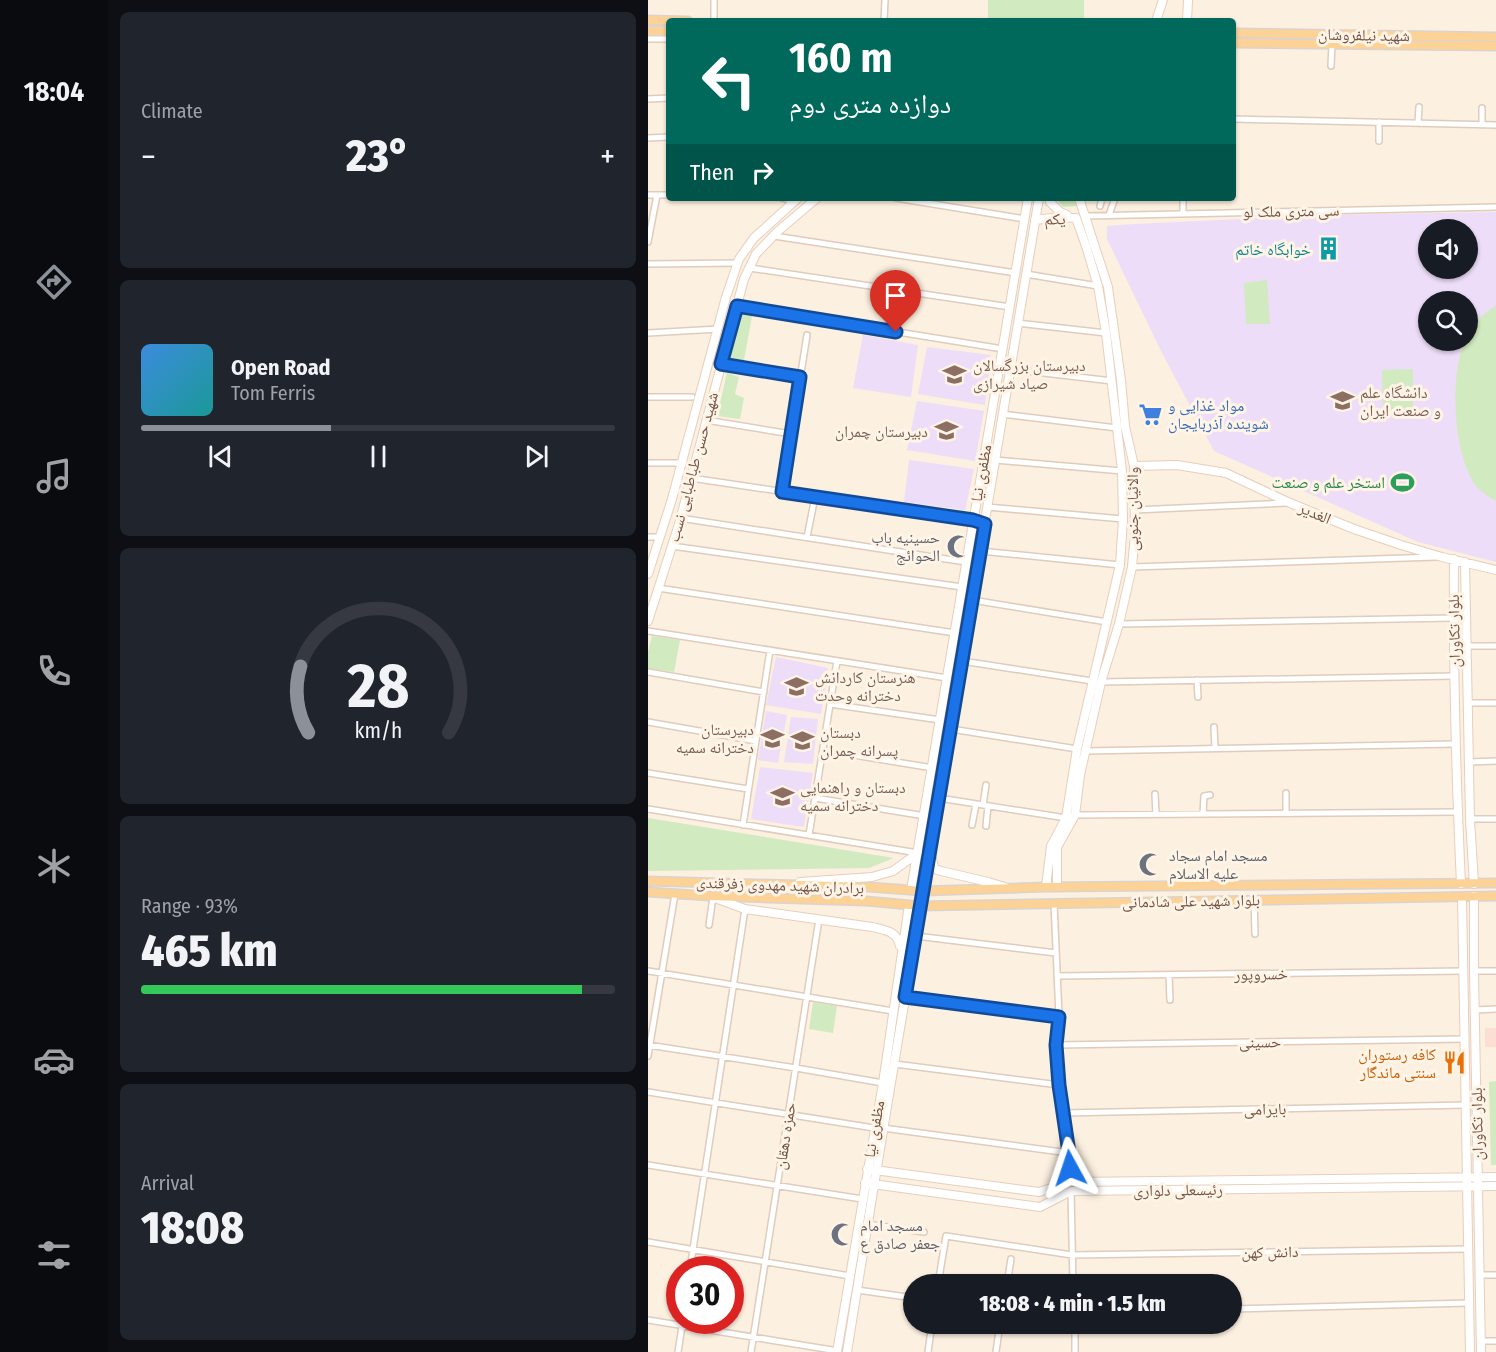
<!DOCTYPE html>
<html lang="en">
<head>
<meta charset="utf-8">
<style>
  :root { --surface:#171b24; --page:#20242c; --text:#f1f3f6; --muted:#9ea1a6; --line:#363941; --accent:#8c9099 }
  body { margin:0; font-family:"Fira Sans Condensed","Noto Naskh Arabic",sans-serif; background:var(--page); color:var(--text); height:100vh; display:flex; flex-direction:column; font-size:22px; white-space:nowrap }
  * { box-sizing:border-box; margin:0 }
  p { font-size:20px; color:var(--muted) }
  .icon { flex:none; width:33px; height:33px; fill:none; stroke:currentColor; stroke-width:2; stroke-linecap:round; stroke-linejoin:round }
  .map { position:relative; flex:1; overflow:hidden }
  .side { display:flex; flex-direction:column; gap:12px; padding:12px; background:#0d0f14; width:540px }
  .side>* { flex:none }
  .banner { position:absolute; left:18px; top:18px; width:570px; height:183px; border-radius:6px; box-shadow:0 2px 4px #0004; background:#00695c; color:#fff; overflow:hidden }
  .tools { position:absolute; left:770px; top:219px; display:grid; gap:12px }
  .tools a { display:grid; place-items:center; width:60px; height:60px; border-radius:50%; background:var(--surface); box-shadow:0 2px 4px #0004; font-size:30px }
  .speed { position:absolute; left:18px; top:1256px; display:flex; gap:12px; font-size:30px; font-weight:700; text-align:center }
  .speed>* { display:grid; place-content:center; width:78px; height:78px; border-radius:50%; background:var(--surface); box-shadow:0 2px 4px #0004; line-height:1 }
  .speed .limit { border:9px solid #d22; background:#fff; color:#111 }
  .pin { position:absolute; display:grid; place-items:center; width:51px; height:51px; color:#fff; margin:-62px -26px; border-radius:50% 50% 50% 0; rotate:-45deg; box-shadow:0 0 6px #0007 }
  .pin .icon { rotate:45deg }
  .me { position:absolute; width:66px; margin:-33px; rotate:355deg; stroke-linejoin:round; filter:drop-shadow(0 0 4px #0008) }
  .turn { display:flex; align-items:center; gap:21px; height:126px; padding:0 24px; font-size:27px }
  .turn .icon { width:78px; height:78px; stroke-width:2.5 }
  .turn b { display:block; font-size:42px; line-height:51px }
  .then { display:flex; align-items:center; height:57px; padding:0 24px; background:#0003; gap:12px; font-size:22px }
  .big { font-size:45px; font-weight:800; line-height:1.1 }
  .side .tile { flex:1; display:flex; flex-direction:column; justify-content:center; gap:9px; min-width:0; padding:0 21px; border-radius:9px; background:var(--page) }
  .side .dial { align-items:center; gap:0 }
  .dial svg { height:156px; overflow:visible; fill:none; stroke:var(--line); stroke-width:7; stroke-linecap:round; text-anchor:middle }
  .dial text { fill:var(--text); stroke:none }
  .song { display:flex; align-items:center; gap:18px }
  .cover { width:72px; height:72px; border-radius:9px; background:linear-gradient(135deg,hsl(210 70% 55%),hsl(180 70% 35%)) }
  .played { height:6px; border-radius:3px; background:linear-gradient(90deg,var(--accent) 40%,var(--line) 40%) }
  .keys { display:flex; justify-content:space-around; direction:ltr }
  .heat { display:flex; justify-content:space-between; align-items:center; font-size:33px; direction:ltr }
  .charge { height:9px; border-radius:4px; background:linear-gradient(90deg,#34c759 93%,var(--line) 0) }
  .trip { position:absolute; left:255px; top:1274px; width:339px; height:60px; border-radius:30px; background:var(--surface); box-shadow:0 2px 4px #0004; font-weight:800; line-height:60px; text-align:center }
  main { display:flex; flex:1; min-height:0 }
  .menu { display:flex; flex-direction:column; width:108px; justify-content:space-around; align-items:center; background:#090b0e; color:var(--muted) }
  .menu .icon { width:42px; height:42px }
  .menu .selected { color:var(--accent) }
  .menu b { font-size:27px; color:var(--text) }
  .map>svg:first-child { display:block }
</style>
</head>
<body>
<main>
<nav class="menu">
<b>18:04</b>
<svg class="icon selected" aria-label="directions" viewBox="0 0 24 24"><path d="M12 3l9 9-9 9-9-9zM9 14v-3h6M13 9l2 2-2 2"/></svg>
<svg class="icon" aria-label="music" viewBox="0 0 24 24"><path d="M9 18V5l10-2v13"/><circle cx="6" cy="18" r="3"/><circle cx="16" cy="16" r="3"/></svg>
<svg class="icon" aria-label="phone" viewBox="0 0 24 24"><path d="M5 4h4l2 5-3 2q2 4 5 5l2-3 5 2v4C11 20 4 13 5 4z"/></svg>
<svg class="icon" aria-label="climate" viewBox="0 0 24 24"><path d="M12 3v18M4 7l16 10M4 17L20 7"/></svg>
<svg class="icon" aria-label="car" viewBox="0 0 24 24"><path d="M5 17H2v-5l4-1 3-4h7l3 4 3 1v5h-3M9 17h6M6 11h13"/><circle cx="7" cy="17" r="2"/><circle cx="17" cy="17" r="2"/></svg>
<svg class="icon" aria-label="filters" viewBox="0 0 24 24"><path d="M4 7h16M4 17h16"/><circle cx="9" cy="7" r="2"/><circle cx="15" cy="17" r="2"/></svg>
</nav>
<section class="side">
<div class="tile"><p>Climate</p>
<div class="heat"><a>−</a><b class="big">23°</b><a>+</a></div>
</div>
<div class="tile">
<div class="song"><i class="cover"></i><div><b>Open Road</b><p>Tom Ferris</p></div></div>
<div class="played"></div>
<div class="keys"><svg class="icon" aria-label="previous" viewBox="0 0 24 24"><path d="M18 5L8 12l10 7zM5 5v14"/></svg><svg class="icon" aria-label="pause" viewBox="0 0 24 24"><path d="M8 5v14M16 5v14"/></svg><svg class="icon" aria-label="next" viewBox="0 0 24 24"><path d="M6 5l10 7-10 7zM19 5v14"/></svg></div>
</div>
<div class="tile dial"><svg viewBox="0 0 100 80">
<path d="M14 69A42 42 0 1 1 86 69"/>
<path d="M14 69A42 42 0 0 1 10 35" stroke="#8c9099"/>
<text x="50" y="56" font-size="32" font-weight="700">28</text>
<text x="50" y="72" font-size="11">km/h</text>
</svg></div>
<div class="tile"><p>Range · 93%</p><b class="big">465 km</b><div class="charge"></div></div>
<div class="tile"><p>Arrival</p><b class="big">18:08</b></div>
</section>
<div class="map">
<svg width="848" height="1352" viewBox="0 0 848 1352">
  <rect width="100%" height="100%" fill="#fcf0e0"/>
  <!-- commercial -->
  <path fill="#fdded3" d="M837,1028h11v19h-11z"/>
  <!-- education -->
  <path fill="#edddf8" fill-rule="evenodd" d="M848,212v350l-78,-20 -204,-91 -53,-100 -54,-112v-13l27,-2 192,-9zM780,230h39v38h-39zM780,302h39v38h-39z
    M215,335l55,10 -7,52 -58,-9z
    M279,347l64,8 -6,50 -67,-11z
    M269,401l67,10 -9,50 -68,-11z
    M261,460l65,9 -9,41 -61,-8z
    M128,657l52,11 -7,46 -55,-9z
    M118,711l21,4 -9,48 -20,-3z
    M143,717l27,2 -5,45 -29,-2z
    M112,767l53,6 -9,54 -53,-8z"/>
  <!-- green -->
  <path fill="#d2eabf" d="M340,0h96v18l-42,3 -54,-1z
    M410,198h16l3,8 -14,1 -4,-5z
    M619,280l3,44h-24l-2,-41z
    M848,306v195c-6,-3 -14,-9 -19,-14 -24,-29 -28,-113 -12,-146l2,-1c3,-15 16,-27 29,-34z
    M94,314l10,2 -8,44 -15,-1z
    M765,369v44l-30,1 -1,-44z
    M79,373l12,4 -4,17 9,4 -4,21 -23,-3z
    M4,636l28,4 -6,32 -26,-4v-16z
    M0,818l246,40 -25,10 -221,3z
    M165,1002l24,4 -4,27 -24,-4z
    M848,1081v84h-5l-2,-83z"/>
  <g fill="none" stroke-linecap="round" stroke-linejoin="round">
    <defs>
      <path id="minor" d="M66,0v21
        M236,21l1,-21
        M0,39h21
        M683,66l1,-22
        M0,99l21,-1
        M585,119l263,6
        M731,122v19
        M770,123l1,-16
        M834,125v-17
        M0,138l21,-1
        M0,195h21
        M134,198l13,3
        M248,198l129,21
        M452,206l2,-8
        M535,214v-16
        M461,215l6,-17
        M438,216l410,-9
        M126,236l242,37
        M0,242l9,-47
        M0,264l90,-1
        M102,268l260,39
        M378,274l72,12
        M89,306l266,43
        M369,323l89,10
        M0,333l70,-4
        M73,364l79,13
        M362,369l102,12
        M0,397h44
        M354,414l115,14
        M58,420l85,14
        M347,460l127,11
        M0,463h34
        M43,478l282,42
        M134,492l25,-157
        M339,507l136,12
        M487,510l151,-7
        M32,518l286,44
        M0,537h12
        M159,537l8,-40
        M24,546l290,41
        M332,551l140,14
        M484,567l304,-10
        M10,588l297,45
        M324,600l135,22
        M471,624l334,-6
        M0,631l299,47
        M818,646h30
        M314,661l130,20
        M0,672l116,20
        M549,680l1,17
        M453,682l354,-6
        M819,703h29
        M182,704l110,16
        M0,722l108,19
        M566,727l1,21
        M303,729l126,20
        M175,750l110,18
        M438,751l370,-7
        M821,762l27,-1
        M0,773l100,16
        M507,794l1,20
        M167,798l110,18
        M291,798l127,20
        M335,805l3,-20
        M0,809l270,44
        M638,813v-20
        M555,814l1,-18 6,-1
        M427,815l382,-3
        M822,819h26
        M95,825l27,-175
        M324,825l4,-21
        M338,826l2,-20
        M161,835l28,-174
        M606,900l1,34
        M406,903l5,113 -3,29 3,40 10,68 1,29
        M61,925l4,-28
        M268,936l140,17
        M0,971l245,40
        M826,971h22
        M521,975l1,25
        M409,976l407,-5
        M257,997l154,19
        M826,1010l22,-1
        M0,1045l148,23 87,15
        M408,1045l409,-6
        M0,1056l27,-162
        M247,1064l164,21
        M0,1092l226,36
        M415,1113l403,-8
        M235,1128l186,25
        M0,1165l214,34
        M423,1191l2,93
        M219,1224l57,8
        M0,1242l202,34
        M42,1269l55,-360
        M832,1275h16
        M290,1284l8,-48 126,19 396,-6
        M359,1284l4,-25
        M209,1290l57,8
        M584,1309l237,-6
        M0,1320l190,31
        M833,1341h15
        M30,1352l5,-32
        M103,1352l68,-433
        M280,1352l4,-29
        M348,1352l4,-29
        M427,1352v-29"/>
      <path id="secondary" d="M508,21l7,-21
        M539,21l1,-21
        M403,198l-1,4 10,10 7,3
        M387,220l25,-3 16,1
        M486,466l43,-1 49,8 64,30 64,26 47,16 41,12 54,13
        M806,559c-1,108 2,217 7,325
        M817,562l5,257 4,65
        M0,574l24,-75 54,-202 13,-38 15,-21 44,-40
        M0,621l31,-97 65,-245 12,-25 21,-22 40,-34
        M283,855l3,12 3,3 51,12 17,5
        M152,882l72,-5 21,-6 25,-18
        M398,887l5,-41 15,-28 11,-69 43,-184 3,-46 -1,-48 -16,-138 -8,-47 -12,-40 -10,-28
        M409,887v-40l18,-32 5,-40 21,-93 18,-58 13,-57 3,-33 -1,-68 -9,-40 -4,-46 -13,-93 -29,-89
        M263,890l117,-692
        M275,891l116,-693
        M826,896v75l7,381
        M814,897l8,455
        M67,898l30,11 127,18c13,3 25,4 28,19
        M219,1169l172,23 31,-10 426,-5
        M217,1183l175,24 31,-16 425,-5
        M189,1352l46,-269 26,-178
        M199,1352c24,-149 48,-298 74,-446"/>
      <path id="primary" d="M0,20l40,1
        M0,31h21
        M585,33l263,4
        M585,43l263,3
        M0,881l221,6 54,4 123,-4 450,-4
        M0,892l62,4 156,5 55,5 575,-10"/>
    </defs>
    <!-- minor casing -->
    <use href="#minor" stroke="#e0ccbc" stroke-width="8"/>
    <!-- secondary casing -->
    <use href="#secondary" stroke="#e8cebc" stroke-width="10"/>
    <!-- primary casing -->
    <use href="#primary" stroke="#dbd3cf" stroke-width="11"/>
    <!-- minor -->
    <use href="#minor" stroke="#fff" stroke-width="5"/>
    <!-- secondary -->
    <use href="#secondary" stroke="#fff" stroke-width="8"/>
    <!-- primary -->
    <use href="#primary" stroke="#fdd297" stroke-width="8"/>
  </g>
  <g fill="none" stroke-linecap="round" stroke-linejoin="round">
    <defs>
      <path id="route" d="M248,332l-159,-26 -16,58 79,13 -18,115 191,28 12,4 -80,473 154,20 -3,28 3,40 10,68 1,15"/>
    </defs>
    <!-- route casing -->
    <use href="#route" stroke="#114b97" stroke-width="15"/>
    <!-- route -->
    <use href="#route" stroke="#1a73e8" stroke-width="10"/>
  </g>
  <!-- icons -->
  <defs>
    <symbol id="building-bare" viewBox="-9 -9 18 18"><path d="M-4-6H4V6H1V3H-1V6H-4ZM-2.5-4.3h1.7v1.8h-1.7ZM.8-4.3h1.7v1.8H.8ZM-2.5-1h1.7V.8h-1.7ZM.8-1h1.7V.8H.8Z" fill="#0f9aa8" stroke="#fff4e6" stroke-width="2.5" paint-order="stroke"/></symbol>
    <symbol id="school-bare" viewBox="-9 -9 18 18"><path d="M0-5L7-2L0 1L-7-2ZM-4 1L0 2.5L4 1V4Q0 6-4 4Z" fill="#8d6e63" stroke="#fff4e6" stroke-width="2.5" paint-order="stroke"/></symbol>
    <symbol id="university-bare" viewBox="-9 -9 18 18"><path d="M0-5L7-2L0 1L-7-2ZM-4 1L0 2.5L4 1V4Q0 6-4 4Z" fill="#8d6e63" stroke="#fff4e6" stroke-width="2.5" paint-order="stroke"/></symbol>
    <symbol id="supermarket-bare" viewBox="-9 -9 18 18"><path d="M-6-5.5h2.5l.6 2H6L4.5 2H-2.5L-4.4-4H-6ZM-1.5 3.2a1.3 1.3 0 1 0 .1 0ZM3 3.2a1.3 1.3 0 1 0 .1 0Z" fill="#3f7fe0" stroke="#fff4e6" stroke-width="2.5" paint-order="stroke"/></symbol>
    <symbol id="stadium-bare" viewBox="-9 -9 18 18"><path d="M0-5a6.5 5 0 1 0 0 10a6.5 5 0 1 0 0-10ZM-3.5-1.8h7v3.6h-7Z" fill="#2e9e5b" stroke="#fff4e6" stroke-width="2.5" paint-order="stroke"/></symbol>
    <symbol id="mosque-bare" viewBox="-9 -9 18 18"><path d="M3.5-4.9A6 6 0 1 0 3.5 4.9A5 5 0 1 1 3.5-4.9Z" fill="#6b7280" stroke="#fff4e6" stroke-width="2.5" paint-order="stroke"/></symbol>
    <symbol id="restaurant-bare" viewBox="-9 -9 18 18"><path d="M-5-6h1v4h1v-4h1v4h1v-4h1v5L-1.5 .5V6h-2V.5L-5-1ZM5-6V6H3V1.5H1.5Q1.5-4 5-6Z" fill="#e8710a" stroke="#fff4e6" stroke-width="2.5" paint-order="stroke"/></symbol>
  </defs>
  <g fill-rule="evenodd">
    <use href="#building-bare" x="664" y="232" width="33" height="33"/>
    <use href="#school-bare" x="290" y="358" width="33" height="33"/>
    <use href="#university-bare" x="678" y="384" width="33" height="33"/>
    <use href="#supermarket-bare" x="486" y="398" width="33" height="33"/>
    <use href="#school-bare" x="282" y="414" width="33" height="33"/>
    <use href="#stadium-bare" x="738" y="466" width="33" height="33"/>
    <use href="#mosque-bare" x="294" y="530" width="33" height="33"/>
    <use href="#school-bare" x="132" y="670" width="33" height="33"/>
    <use href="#school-bare" x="108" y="722" width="33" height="33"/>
    <use href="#school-bare" x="138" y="724" width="33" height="33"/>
    <use href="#school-bare" x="118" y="780" width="33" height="33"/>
    <use href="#mosque-bare" x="486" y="848" width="33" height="33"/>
    <use href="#restaurant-bare" x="790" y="1046" width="33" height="33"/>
    <use href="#mosque-bare" x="178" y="1218" width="33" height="33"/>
  </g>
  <g text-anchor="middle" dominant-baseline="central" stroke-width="6" stroke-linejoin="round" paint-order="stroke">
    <!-- street labels -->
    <g font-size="16" fill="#735547" stroke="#fff4e6">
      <text transform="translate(716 35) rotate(1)">شهید نیلفروشان</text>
      <text transform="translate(643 211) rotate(-1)">سی متری ملک لو</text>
      <text transform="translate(407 219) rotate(-2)">یکم</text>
      <text transform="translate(45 467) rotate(-75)">شهید حسن طباطبایی نسب</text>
      <text transform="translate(333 473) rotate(-80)">مظفری نیا</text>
      <text transform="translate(484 509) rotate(-90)">والائیان جنوبی</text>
      <text transform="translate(667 513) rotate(23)">الغدیر</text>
      <text transform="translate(806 631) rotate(-91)">بلوار تکاوران</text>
      <text transform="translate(132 885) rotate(2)">برادران شهید مهدوی زفرقندی</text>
      <text transform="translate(543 901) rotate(-1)">بلوار شهید علی شادمانی</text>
      <text transform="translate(613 974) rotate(-1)">خسروپور</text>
      <text transform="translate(612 1042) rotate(-1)">حسینی</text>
      <text transform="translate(617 1109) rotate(-1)">بایرامی</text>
      <text transform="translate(829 1124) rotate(-91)">بلوار تکاوران</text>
      <text transform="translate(226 1129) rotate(-80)">مظفری نیا</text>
      <text transform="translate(137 1136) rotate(-81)">حمزه دهقان</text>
      <text transform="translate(530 1190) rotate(-1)">رئیسعلی دلواری</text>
      <text transform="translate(622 1252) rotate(-1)">دانش کهن</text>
    </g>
    <!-- culture labels -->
    <g font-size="16" fill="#0d838f" stroke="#fff4e6" text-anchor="end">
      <text x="663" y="249">خوابگاه خاتم</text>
    </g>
    <!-- education labels -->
    <g font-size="16" fill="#785e54" stroke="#fff4e6" text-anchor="start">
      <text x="325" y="365">دبیرستان بزرگسالان<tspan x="325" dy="18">صیاد شیرازی</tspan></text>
      <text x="712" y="392">دانشگاه علم<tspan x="712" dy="18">و صنعت ایران</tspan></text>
      <text x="280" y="431" text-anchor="end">دبیرستان چمران</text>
      <text x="167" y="677">هنرستان کاردانش<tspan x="167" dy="18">دخترانه وحدت</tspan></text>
      <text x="106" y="729" text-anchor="end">دبیرستان<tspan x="106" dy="18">دخترانه سمیه</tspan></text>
      <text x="172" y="732">دبستان<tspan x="172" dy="18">پسرانه چمران</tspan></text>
      <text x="152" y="787">دبستان و راهنمایی<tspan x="152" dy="18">دخترانه سمیه</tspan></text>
    </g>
    <!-- shop labels -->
    <g font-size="16" fill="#366cbe" stroke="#fff4e6" text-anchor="start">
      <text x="520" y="405">مواد غذایی و<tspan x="520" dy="18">شوینده آذربایجان</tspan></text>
    </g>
    <!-- leisure labels -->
    <g font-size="16" fill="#27864d" stroke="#fff4e6" text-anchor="end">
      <text x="737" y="482">استخر علم و صنعت</text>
    </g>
    <!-- worship labels -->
    <g font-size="16" fill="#5b616d" stroke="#fff4e6" text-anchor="start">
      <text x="292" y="537" text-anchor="end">حسینیه باب<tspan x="292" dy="18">الحوائج</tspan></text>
      <text x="521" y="855">مسجد امام سجاد<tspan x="521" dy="18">علیه الاسلام</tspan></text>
      <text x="212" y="1225">مسجد امام<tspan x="212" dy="18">جعفر صادق ع</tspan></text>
    </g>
    <!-- food labels -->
    <g font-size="16" fill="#c56008" stroke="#fff4e6" text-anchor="end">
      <text x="788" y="1054">کافه رستوران<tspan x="788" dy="18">سنتی ماندگار</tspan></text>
    </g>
  </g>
</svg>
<div class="tools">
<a><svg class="icon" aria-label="sound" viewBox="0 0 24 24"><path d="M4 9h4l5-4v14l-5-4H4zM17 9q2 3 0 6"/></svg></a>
<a><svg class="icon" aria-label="search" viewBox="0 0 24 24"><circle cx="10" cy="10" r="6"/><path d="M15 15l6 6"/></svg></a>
</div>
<div class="speed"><div class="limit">30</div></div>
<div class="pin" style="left:248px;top:332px;background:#d93025"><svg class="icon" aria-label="arrive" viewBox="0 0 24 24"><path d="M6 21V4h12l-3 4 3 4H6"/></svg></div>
<svg class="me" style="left:422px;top:1168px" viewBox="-20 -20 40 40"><path d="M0-17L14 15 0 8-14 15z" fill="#1a73e8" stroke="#fff" stroke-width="4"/></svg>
<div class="trip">18:08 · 4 min · 1.5 km</div>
<div class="banner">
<div class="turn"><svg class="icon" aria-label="left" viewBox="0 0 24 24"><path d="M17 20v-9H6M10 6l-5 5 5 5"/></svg><div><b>160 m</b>دوازده متری دوم</div></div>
<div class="then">Then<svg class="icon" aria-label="right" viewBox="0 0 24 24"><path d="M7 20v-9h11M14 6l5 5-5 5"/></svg></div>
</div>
</div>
</main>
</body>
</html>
